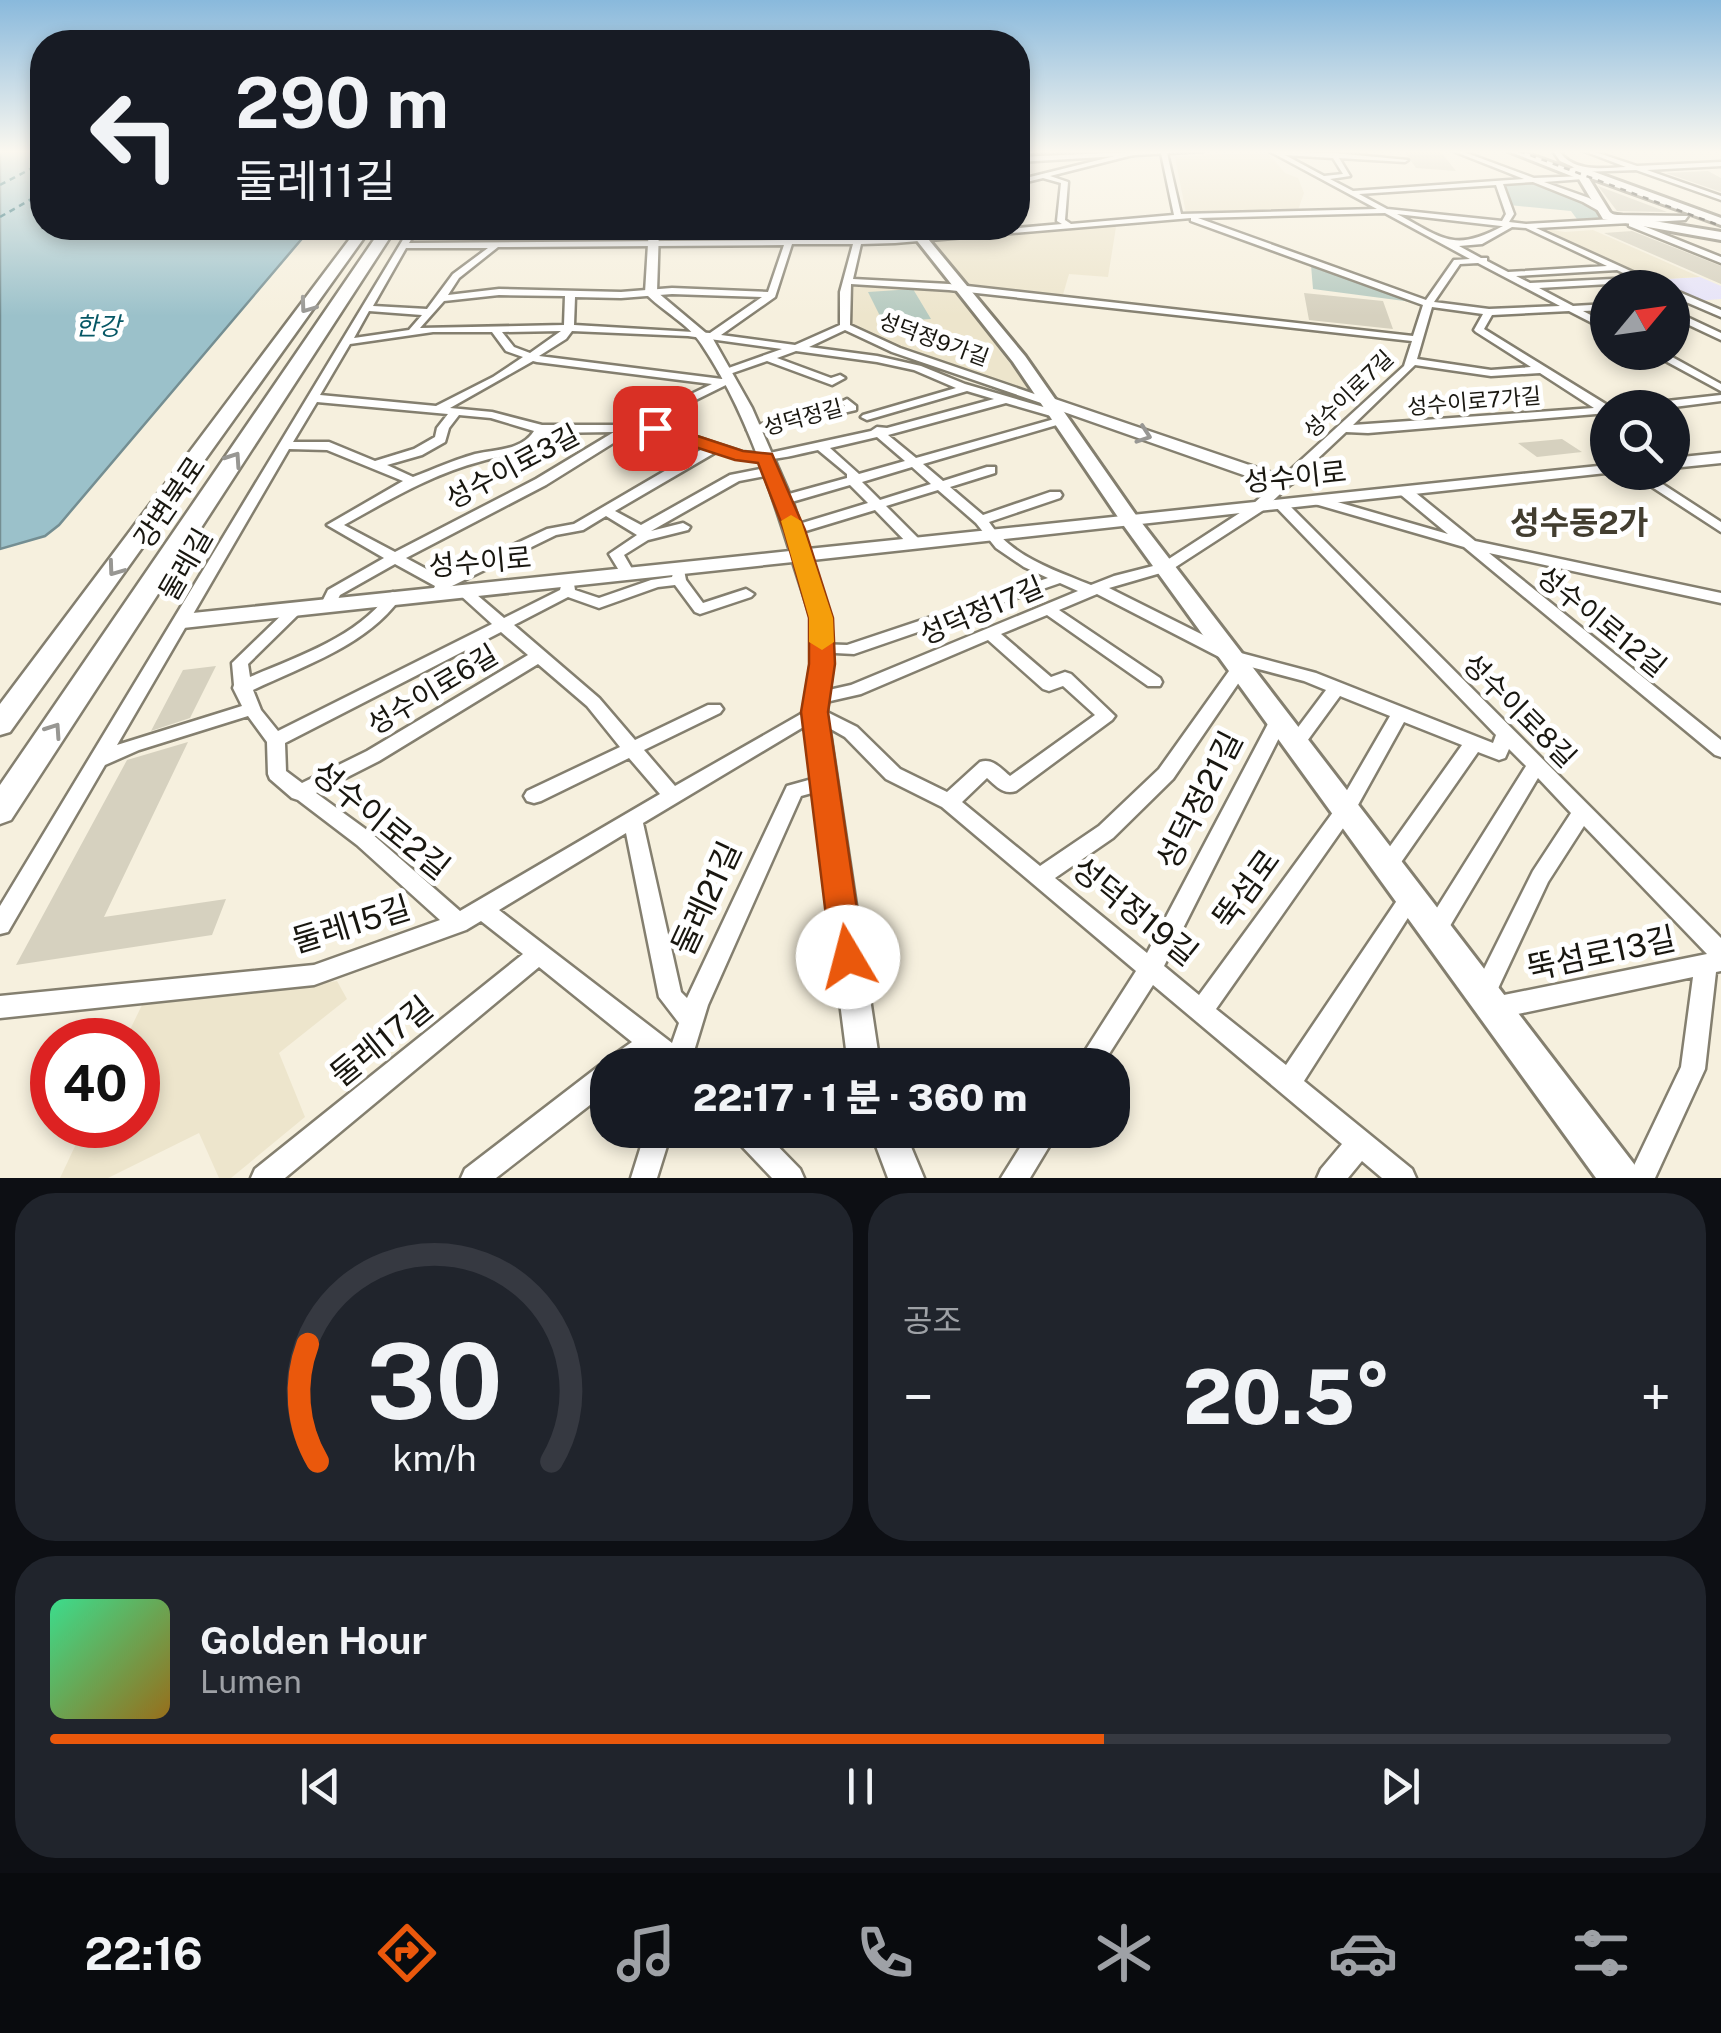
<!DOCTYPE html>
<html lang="ko">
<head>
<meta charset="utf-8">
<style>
  :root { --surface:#171b24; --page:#20242c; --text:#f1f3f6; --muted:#9ea1a6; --line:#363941; --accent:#ea580c }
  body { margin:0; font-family:"Public Sans","Noto Sans KR",sans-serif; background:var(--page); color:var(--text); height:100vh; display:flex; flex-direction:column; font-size:38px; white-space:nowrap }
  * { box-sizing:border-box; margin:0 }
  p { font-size:32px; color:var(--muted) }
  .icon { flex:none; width:55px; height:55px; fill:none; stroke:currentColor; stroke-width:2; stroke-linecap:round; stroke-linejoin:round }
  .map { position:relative; height:1178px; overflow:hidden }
  .drawer { display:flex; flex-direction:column; gap:15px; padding:15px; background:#0d0f14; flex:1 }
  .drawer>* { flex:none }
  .top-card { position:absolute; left:30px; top:30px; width:1000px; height:210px; border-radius:40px; box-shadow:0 5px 15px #0003; background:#171b24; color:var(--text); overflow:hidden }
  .needle { width:65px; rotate:61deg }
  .controls { position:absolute; left:1590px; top:270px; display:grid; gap:20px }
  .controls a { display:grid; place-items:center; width:100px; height:100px; border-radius:50%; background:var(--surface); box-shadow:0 5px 15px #0003; font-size:50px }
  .speed { position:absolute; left:30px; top:1018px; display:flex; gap:20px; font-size:50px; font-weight:700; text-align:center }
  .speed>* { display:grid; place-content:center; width:130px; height:130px; border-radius:50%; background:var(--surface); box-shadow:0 5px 15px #0003; line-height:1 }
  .speed .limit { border:15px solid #d22; background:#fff; color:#111 }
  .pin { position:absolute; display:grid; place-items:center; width:85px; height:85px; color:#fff; margin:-42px; border-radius:20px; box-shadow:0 5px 15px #0006 }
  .me { position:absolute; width:110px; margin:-55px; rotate:352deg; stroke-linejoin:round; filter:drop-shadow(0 0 8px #0008) }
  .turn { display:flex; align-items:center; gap:35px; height:210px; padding:0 40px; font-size:45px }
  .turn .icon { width:130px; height:130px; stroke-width:2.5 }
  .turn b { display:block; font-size:70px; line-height:85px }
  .big { font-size:75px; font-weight:800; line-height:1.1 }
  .drawer .card { flex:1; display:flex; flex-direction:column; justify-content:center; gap:15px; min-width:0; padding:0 35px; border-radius:40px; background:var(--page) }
  .drawer .dial { align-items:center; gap:0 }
  .dial svg { height:260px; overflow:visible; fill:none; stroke:var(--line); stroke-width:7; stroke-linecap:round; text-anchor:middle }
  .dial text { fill:var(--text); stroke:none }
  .song { display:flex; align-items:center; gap:30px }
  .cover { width:120px; height:120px; border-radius:15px; background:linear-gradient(135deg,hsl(150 70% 55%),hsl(40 70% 35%)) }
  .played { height:10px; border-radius:5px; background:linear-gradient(90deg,var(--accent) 65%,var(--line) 65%) }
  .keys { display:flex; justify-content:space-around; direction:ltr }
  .heat { display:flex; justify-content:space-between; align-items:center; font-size:55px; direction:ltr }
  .drawer .tiles { flex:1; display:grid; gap:15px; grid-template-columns:1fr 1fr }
  .card:last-child { grid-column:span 2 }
  .trip { position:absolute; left:590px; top:1048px; width:540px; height:100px; border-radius:40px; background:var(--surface); box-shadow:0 5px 15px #0003; font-weight:800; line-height:100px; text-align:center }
  .tabs { display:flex; height:160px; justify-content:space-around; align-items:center; background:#090b0e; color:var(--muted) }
  .tabs .icon { width:70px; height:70px }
  .tabs .current { color:var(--accent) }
  .tabs b { font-size:45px; color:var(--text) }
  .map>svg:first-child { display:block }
</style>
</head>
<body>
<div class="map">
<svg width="1721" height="1178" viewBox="0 0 1721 1178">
  <rect width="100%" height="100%" fill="#f6f0de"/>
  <!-- commercial -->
  <path fill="#e6e3f9" d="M1700,277l21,9v13l-26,2 -45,-21z"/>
  <!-- built -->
  <path fill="#ede5cc" d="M1267,152l18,21 13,5 6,15 -6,17 -112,3 -11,-56z
    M1112,225l4,2 -8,50 -39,-3 -7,24 -90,-10 -40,-47z
    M1532,227l33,5 28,-2 107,47 -54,3z
    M853,283l102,9 76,99 -108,-33 -71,-33z
    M337,981l10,18 -68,54 26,64 -74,61h-12l-20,-45 -91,45h-48l25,-53h53v-85h-13l17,-35z"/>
  <!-- green -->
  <path fill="#b6cac0" d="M1535,181l86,39 -42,2 -8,-11 -62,-6 -7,-21z
    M1311,265l101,37 -99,-13z
    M913,289l18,30 -48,3 -15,-30z"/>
  <!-- water -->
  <path fill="#9bc1ca" stroke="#748e92" stroke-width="2.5" d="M0,151h42v77h269l-252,297 -14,11 -45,13z"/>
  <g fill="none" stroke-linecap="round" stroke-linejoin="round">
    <!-- ferry -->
    <path stroke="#065765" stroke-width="2.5" stroke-dasharray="6 5" stroke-linecap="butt" d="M0,185l42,-22
      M0,217l42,-24"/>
  </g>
  <!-- building -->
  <path fill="#d6d1bf" d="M1404,151h36l16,20 -40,-3z
    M1708,171l13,7v14l-55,-19z
    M1598,186l69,26h1l-51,-1z
    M1632,231l89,35v18l-117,-51z
    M1304,293l79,8 10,28 -84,-9z
    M1562,439l20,13 -45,5 -19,-14z
    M216,666l-26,52 -39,13 32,-61z
    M188,742l-84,175 122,-18 -14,36 -196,30 111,-205z"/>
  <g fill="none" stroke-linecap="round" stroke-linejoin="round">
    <defs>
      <path id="minor" d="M1022,151h24l1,1 -27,2z
        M1164,151l3,2 14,61 196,-5 -108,-58 65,2 74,7 -3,2 -66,-4 11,18 -20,3 23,12 171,-12 -71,-28h8l73,27 51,-2 -2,3 -39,3 45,16 25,17 74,1 -3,4 -49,3 85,34v6l-92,-37v-3l-93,5 132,60h-13l-11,-6 -105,6 34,18 35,-2v6l-25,1 25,13v7l-39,-20 -77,4 -8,14 128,79h-4v5l-240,20 -22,-1 -84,79 -91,59 -62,18 128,64 79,21 177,70 3,-8 -222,-230 2,-3h10l435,436v33l-5,1 -11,97 -50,109h-27l53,-111 12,-90 -199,42 -8,-3 -4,-8 3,-6 -8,-3 -4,-8 60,-120 38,-58 -33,-35 -94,158 -8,3 -8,-3 -3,-7 3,-7 98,-156 -17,-17 -4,9 -6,2 -21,-8 -83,119 -7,2 -7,-2 -3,-6 3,-6 81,-114 -58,-23 -51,92 -137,195 70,56 118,-175 7,-3 7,3 4,6 -4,6 -114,179 108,88 4,9h-34l-20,-17 -14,17h-31l4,-9 21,-25 -189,-159 -51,80h-26l60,-94 -194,-164 -56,-28 -41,-42 -30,-17 -172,103 38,169 6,6 100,-212 36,-10 7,2 2,5 -2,5 -29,8 -93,209 -17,56 2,4h-31l-11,-8 -10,8h-33v26l-112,87h-35l4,-9 134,-103 10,-3 3,-7 20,-14 -93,-75 -254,211h-34l4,-9 268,-215 -42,-33 -15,9 -152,55 -314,33v-22l314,-31 126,-45 -83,-75 -59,-45 -6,-2 -22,-19 -2,-5 -1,-32 -19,-26 -109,34 -34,15 -97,167 -8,2v-28l410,-678h8l-9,15 376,-3 2,-5 34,-7h12l-40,12 61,-1 3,-11h8l-3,11h33l167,-15 -5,-3 4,-38 -18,-5 -25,6v-4l113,-28 2,3 -83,21 18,6 -3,38 6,4 103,-9 -13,-62zM1285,155l48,3 10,16 -19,2zM1533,182l50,20 25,14v3h5l-87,5 -17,-2 5,-8 -11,-30zM1496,185l10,29 -4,7 -115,-12 -28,-15zM1385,213l85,46 -16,1 -28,40 -228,-82zM1397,214l104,12h2c-50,27 -60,12 -106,-12zM1191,218v3l232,84 -10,31 -464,-52 -96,-5 8,-35 34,-1zM1512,227l14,1 81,38 -99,6 -21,-11v-3h-6l-22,-12 23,-2zM792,244h61l-13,48v33l-45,20 -74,-10 54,-38zM784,245l-16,47 -96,-4 -51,4 -122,-3 -51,6 11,-17 39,-31zM406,248h82l-35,26 -26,35 -54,-3zM1478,263l82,43 -71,3 -55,-7 26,-38zM1617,270l17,8 -104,5 -14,-7zM851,284l98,6 463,51 -8,25 -152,139 -91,59 -47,12 -23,9c-37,-15 -79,-28 -102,-63l71,-24 2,-3 -2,-3h-10l-67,23 -33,-28 45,-14v-6h-8l-44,14 -20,-17 144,-42 2,-2 -5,-3v-4l-99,-29 -44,-18 -44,-10 -68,-9 36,-17 47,22 155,53h8v-4l-155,-53 -50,-23zM672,294l90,3 -52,36 -136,-8 1,-28 46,1zM499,295l66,1 -1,29 -144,3 24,-27zM1432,307l51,7 -9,16 2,2 55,35 -40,3 -74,-11zM369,311l53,4 -13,15 -55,8zM561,331l-31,22 -16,-6 -12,-15zM572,331l116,5 94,13 -62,22 -1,2 5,3 43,-15 65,24 13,-7 -5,-3 -9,3 -54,-20 19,-7 81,11 37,8 42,18 -93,27 -2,2 6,3 100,-29 27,8 -107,29 -10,-1 -6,4 -106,23 -23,-2 -83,-27h-14l87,-43v-4l-10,1 -183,-23 27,-17zM433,332h59l14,19 17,6 -30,20 -57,29 -116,-11 30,-51zM533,361l4,1 175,22 -85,41h-85l-50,-13 -42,-4zM1415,365l76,11 49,-3 54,35 -241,17zM317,402l120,11 11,1 -11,14 -2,9 -21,12 -39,12 -46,-19h-36zM1006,403l52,15 -142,40 -28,-23zM459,415l32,3 43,13c-13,20 -38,18 -59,23 -21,6 -41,15 -62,23l-26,-12 35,-10 23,-13 4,-14zM614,432l-78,47 -141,73 -51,-27c45,-25 88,-51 138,-64 24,-7 49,-5 63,-28zM631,432h23l50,16 -130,76 -27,5 -104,49 -37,-20 140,-73zM877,437l28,24 -46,13 -29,-26zM289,449l38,1 76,31 -76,44 57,33 -56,32 -7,14 8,5 5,-2 6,-12 55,-31 40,22 -3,6 3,3h10l5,-8 106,-52 27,-5 23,-14 31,19 -28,19 14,23h10l2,-3 -11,-19 24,-15 40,-10 2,-3 -7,-4 -32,8 88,-50 36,-7 2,-3 -6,-4 -41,8 -89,50 -26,-14 101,-59c42,14 60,7 102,-2l29,24v4l-69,19 -2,3 2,3h10l62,-18 18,18 -79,24 -2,3 2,3h10l76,-23 36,37h10l2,-3 -2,-3 -35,-35 52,-16 38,33 20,25 28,19 24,11 -201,67 -31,-1 -2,4 2,4 38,2 206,-71 18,8 -227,94 -40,9 -3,4 3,4 6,2 44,-10 127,-54 55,49 6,2 14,-5 32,29 -85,61c-10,-8 -17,-18 -30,-14l-33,30 -47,-23 -43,-42 -42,-21 -140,80 -31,-36 76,-37 3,-4 -3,-4h-12l-73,35 -36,-42 -85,-73 54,-28 31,11 59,-21 17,-2 20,27 5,2 51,-17 3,-3 -8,-5 -43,14 -17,-23 -2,-10h-10l-2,7 -21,3 -52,18 -24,-8 -2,-12h-10l-3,12 -56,28 -34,-29h-10l-3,3 3,3 32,29 -214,107 -17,-21 -8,-20c50,-24 115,-45 148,-93l-8,-5 -5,2c-30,43 -92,63 -138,83l-2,-13 58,-57 -3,-3h-10l-61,59 2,22 -1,3 9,18 -125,39zM912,467l19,17 -51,16 -18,-18zM1097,594l128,66 13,3 -4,1 -75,105 -60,57 -59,40 -78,-64 25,-24c9,8 16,17 29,13l96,-71 3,-4 -44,-42 -6,-2 -14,5 -50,-43 46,-19 101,71h12l2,-4 -2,-4 -101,-68zM501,632l27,23 -161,96 -65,32 -16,-12 -1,-28zM538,664l49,42 33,41 -93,44 -3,5 3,5 7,2 7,-2 88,-43 31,36 -200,117 -89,-78 -55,-40 63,-32zM1247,666l57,15 22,9 -36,48 -3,5 3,5 6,2 6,-2 38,-52 50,20 -51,88 -140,191 -35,-29 124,-246 -3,-4h-12l-3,4 -123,233 -92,-75 58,-40 60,-59 73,-107zM1584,826l123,128 -213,43 54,-115zM626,833l33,164 20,26 -7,20 -173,-133z
        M1553,151h6c15,22 44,17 67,16l-42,-16h8l45,15 84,-4v4l-74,4 74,26v4l-85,-30 -55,2 -1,-2 -20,-9z
        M1672,289l49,21v7l-49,-21z
        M1672,310l49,23v7l-49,-23z
        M1649,352h14l58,32v7z
        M1721,395v6l-55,7h-40l5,-3z
        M847,399l9,7v4l-103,24 -6,-4 6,-4 92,-20 -4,-4z
        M1629,472h15l77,50v10z
        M1406,488l5,1 64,52 246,52v10l-232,-50 232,187v17l-6,-2 -251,-208 -149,-43 -2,-3 7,-4 128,37 -47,-39 -2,-3z
        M646,1130h26l-15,48h-26z
        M731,1130h31l38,39 4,9h-32l-37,-39z
        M1031,1130h28l-29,48h-29z"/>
      <path id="tertiary" d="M1153,151h50l-185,11v-5z
        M649,228h10l-2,64 56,47 39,69 40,92 16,49 800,-84v7h7l-803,88 19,58 2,45 -6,49 53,353h-32l-45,-353 8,-49v-45l-18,-56 -610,66 -10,-7 10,-7 607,-63c-22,-70 -47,-145 -88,-206 -13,-21 -40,-34 -57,-52z
        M1052,398l238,81 3,4 -9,5 -6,-1 -231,-81 -3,-3z
        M1721,453v10l-49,5v-10z
        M870,1130h34l20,48h-36z"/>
      <path id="secondary" d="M1508,151h13l48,18 9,-3 143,52v7l-133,-48 23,37 110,18v8l-118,-21 -24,-40z
        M907,228h12l106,128 113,162 496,646 6,14h-44l-472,-652 -111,-164z"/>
      <path id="trunk" d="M358,228h13l-361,504 -10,3v-31z
        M382,228h14l-385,592 -11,4v-39z"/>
    </defs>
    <!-- minor casing -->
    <use href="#minor" stroke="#847f6f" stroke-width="5"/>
    <!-- tertiary casing -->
    <use href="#tertiary" stroke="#847f6f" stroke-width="5"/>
    <!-- secondary casing -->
    <use href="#secondary" stroke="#847f6f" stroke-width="6"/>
    <!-- trunk casing -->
    <use href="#trunk" stroke="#847f6f" stroke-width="5"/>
    <!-- minor -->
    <use href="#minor" fill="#fff" fill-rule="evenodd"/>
    <!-- tertiary -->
    <use href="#tertiary" fill="#fff" fill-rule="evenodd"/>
    <!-- secondary -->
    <use href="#secondary" fill="#fff" fill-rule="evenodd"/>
    <!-- trunk -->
    <use href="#trunk" fill="#fff" fill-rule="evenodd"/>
    <!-- rail -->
    <path stroke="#38362d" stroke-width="2.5" stroke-dasharray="6 6" stroke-linecap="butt" d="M1519,151l202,75"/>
  </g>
  <!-- one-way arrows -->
  <defs><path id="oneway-chevron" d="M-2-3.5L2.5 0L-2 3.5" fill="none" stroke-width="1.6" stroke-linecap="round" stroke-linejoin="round" transform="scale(2.5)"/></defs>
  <g stroke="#989793">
    <use href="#oneway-chevron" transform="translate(307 306) rotate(126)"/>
    <use href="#oneway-chevron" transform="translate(1144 435) rotate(19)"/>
    <use href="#oneway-chevron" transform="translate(234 459) rotate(-56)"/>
    <use href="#oneway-chevron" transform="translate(115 569) rotate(126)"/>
    <use href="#oneway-chevron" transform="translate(54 730) rotate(-56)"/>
  </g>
  <!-- sky -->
  <linearGradient id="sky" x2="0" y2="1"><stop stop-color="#89b9dc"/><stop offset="0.48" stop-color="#fbf8f0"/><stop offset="1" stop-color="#fbf8f0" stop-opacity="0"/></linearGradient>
  <rect width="1721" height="316" fill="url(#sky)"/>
  <!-- route -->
  <path fill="#ea580c" stroke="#983908" stroke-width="2.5" d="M655,422l88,29 29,3 33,76 28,88 2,46 -7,48 36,245 -5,10 -11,5 -12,-5 -5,-10 -30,-245 8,-48v-46l-25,-88 -26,-67 -23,-3 -86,-28v-8z"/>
  <!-- slow -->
  <path fill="#f59e0b" d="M791,515l10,6 32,97 1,24 -12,8 -13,-8v-24l-28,-97z"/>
  <g text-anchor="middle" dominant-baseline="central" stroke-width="10" stroke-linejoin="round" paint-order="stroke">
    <!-- far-street labels -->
    <g font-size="22" fill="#191710" stroke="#fff">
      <text transform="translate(934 339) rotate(20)">성덕정9가길</text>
      <text transform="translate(1348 394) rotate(-44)">성수이로7길</text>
      <text transform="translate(1474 401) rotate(-5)">성수이로7가길</text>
      <text transform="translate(803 417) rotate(-15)">성덕정길</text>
    </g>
    <!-- far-water labels -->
    <g font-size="25" font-style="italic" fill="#065765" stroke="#fff">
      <text x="98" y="326">한강</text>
    </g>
    <!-- street labels -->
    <g font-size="28" fill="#191710" stroke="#fff">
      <text transform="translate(512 466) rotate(-28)">성수이로3길</text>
      <text transform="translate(1295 476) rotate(-6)">성수이로</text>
      <text transform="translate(169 502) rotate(-56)">강변북로</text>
      <text transform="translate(480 561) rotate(-5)">성수이로</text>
      <text transform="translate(185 564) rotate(-60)">둘레길</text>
      <text transform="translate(981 610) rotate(-23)">성덕정17길</text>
      <text transform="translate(1602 621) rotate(39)">성수이로12길</text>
      <text transform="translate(432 689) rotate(-31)">성수이로6길</text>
      <text transform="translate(1520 710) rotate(45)">성수이로8길</text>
    </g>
    <!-- quarter labels -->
    <g font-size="32" font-weight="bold" fill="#433e30" stroke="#fff">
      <text x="1579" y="522">성수동2가</text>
    </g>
    <!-- near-street labels -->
    <g font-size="32" fill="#191710" stroke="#fff">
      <text transform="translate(1199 800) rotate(-63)">성덕정21길</text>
      <text transform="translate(381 820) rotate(39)">성수이로2길</text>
      <text transform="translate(1246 889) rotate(-54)">뚝섬로</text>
      <text transform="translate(706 898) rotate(-65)">둘레21길</text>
      <text transform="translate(1135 911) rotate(39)">성덕정19길</text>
      <text transform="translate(351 924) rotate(-17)">둘레15길</text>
      <text transform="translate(1601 953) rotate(-12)">뚝섬로13길</text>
      <text transform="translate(381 1041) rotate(-39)">둘레17길</text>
    </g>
  </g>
</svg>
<div class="controls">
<a><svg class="needle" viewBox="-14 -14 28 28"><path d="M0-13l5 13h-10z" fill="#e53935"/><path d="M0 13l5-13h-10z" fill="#9ea1a6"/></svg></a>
<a><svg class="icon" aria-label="search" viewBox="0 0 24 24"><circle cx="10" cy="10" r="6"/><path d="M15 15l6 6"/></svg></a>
</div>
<div class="speed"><div class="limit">40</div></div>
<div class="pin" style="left:655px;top:428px;background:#d93025"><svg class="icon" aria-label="arrive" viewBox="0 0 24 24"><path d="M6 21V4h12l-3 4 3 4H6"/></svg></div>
<svg class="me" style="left:848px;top:957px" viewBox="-20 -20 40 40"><circle r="19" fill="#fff"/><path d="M0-13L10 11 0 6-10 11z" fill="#ea580c"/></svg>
<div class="trip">22:17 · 1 분 · 360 m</div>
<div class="top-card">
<div class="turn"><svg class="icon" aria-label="left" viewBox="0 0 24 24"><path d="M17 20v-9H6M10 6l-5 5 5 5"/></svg><div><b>290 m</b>둘레11길</div></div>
</div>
</div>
<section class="drawer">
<div class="tiles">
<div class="card dial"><svg viewBox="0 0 100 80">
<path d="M14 69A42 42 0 1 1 86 69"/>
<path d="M14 69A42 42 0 0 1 11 33" stroke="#ea580c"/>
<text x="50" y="56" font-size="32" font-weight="700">30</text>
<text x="50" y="72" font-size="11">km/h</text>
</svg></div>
<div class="card"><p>공조</p>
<div class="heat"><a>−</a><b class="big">20.5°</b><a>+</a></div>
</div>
<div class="card">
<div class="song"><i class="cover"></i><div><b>Golden Hour</b><p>Lumen</p></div></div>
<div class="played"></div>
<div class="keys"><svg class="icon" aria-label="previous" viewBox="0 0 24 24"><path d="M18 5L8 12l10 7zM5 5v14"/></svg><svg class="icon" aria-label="pause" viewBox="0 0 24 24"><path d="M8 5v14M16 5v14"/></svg><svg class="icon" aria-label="next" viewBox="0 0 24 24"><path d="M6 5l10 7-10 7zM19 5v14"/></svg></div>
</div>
</div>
</section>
<nav class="tabs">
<b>22:16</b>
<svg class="icon current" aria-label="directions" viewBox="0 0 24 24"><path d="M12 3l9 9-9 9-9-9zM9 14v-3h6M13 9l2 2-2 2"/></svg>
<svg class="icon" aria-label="music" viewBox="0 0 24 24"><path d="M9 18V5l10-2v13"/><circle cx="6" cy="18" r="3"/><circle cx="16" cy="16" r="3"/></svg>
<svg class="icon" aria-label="phone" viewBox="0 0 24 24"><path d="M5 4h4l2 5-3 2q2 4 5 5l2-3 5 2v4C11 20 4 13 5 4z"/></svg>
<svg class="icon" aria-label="climate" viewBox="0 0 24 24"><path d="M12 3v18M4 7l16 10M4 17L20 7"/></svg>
<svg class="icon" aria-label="car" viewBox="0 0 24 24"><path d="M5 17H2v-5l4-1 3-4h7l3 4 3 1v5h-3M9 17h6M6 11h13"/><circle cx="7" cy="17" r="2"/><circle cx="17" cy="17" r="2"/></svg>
<svg class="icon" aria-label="filters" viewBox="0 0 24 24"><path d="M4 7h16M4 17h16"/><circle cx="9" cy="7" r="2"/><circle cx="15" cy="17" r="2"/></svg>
</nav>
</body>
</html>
